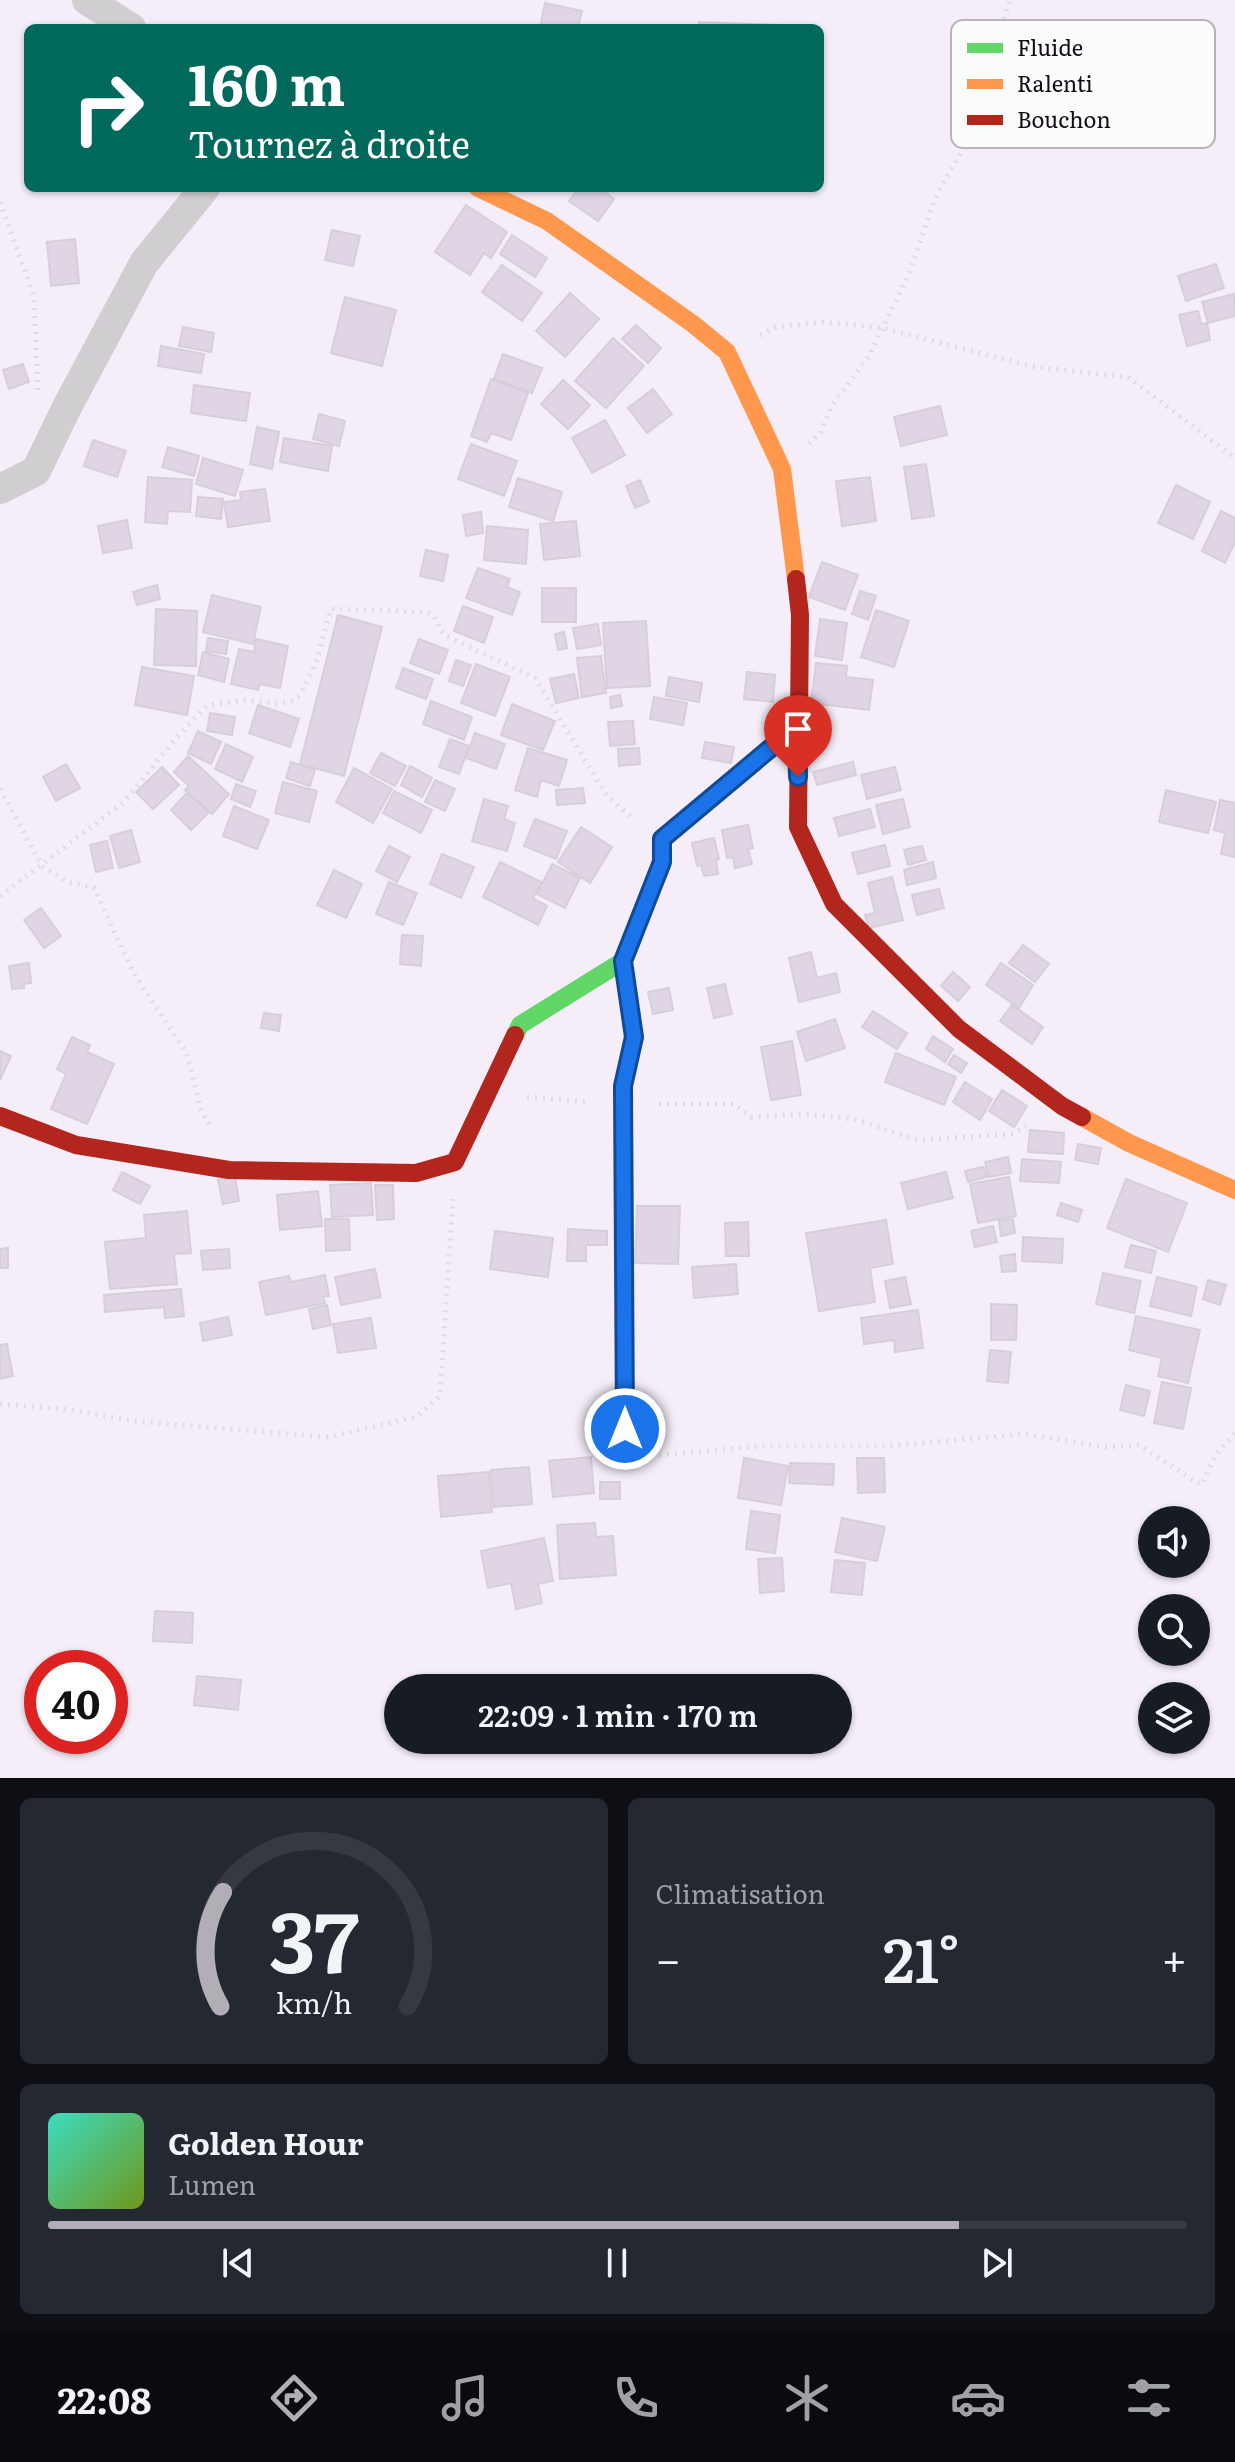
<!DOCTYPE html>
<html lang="fr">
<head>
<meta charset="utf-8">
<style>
  :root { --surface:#171b24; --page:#242831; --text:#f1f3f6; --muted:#9ea1a6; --line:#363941; --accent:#b1afb5 }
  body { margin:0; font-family:Literata,serif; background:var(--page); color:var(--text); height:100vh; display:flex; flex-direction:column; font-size:30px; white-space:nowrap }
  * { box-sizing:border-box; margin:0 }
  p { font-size:26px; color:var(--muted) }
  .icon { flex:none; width:44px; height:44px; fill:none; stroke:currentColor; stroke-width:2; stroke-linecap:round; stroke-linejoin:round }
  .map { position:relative; height:1778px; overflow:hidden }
  .details { display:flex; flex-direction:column; gap:20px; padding:20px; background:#0d0f14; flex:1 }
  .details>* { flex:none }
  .banner { position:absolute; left:24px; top:24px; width:800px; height:168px; border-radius:12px; box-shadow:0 2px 6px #0004; background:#00695c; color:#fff; overflow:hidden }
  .controls { position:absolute; left:1138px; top:1506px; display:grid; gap:16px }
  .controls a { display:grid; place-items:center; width:72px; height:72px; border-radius:50%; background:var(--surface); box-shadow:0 2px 6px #0004; font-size:40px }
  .speed { position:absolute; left:24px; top:1650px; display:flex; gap:16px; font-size:40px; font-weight:700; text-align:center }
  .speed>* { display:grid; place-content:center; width:104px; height:104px; border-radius:50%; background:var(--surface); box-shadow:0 2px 6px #0004; line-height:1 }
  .speed .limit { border:12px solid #d22; background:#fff; color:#111 }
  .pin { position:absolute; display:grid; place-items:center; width:68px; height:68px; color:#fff; margin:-82px -34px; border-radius:50% 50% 50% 0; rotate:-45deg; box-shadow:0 0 8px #0007 }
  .pin .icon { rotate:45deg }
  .me { position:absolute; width:88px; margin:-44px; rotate:0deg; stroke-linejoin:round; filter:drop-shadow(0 0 6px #0008) }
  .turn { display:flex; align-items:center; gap:28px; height:168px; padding:0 32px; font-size:36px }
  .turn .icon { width:104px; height:104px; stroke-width:2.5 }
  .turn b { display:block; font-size:56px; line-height:68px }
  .big { font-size:60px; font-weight:600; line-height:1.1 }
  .details .tile { flex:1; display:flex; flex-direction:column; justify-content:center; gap:12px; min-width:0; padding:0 28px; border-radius:12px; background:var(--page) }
  .details .dial { align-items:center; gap:0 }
  .dial svg { height:208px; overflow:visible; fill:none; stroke:var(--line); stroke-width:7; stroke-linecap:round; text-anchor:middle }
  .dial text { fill:var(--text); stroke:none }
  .song { display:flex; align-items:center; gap:24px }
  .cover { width:96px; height:96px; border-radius:12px; background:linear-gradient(135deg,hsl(170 70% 55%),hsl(80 70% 35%)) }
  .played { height:8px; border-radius:4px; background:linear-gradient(90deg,var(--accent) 80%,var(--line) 80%) }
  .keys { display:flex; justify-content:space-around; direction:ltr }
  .heat { display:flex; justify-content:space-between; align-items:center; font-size:44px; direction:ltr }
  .details .tiles { flex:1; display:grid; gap:20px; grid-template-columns:1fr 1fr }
  .tile:last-child { grid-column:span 2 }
  .trip { position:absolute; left:384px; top:1674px; width:468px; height:80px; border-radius:40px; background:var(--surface); box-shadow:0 2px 6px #0004; font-weight:600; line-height:80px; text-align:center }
  .dock { display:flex; height:128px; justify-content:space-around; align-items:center; background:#090b0e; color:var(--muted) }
  .dock .icon { width:56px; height:56px }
  .dock .current { color:var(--accent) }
  .dock b { font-size:36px; color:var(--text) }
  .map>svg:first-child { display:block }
</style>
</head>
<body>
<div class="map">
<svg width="1235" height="1778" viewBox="0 0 1235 1778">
  <rect width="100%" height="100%" fill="#f5edf8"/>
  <!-- building -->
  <path fill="#dfd5e4" stroke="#d6cfda" stroke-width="2" d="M545,3l37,8 -4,17h-38z
    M699,22l82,3v3h-82z
    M579,188h20l15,11 -16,22 -29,-20z
    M466,205l41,27 -16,26 -7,-5 -14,22 -35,-23z
    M332,230l28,6 -7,30 -28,-6z
    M512,235l35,23 -12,19 -35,-23z
    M75,239l4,44 -28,3 -4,-44z
    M1216,264l8,24 -38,13 -8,-25z
    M502,265l40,28 -20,28 -40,-29z
    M570,293l29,26 -34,38 -29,-26z
    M1234,294l1,22 -27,7 -6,-21z
    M345,297l51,13 -14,56 -51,-13z
    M1198,311l3,13 6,-1 3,17 -23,6 -8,-31z
    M636,325l25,23 -13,15 -26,-24z
    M183,327l31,6 -3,19 -32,-6z
    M613,338l31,28 -38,42 -31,-27z
    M161,346l43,8 -3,19 -43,-7z
    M503,354l39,14 -10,25 -38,-14z
    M23,364l6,18 -20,7 -6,-19z
    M491,379l37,14 -17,47 -20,-7 -4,9 -16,-6z
    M563,380l27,25 -22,24 -27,-25z
    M194,385l56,8 -4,28 -55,-8z
    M653,389l19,25 -25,19 -19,-25z
    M940,406l7,29 -46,11 -7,-29z
    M319,414l26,7 -6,25 -26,-7z
    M605,420l20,35 -33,18 -20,-35z
    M257,427l22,5 -7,37 -22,-5z
    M284,438l48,8 -4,25 -48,-9z
    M93,440l33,11 -9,26 -33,-11z
    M471,444l46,17 -13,35 -46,-17z
    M168,447l31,9 -5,20 -32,-9z
    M203,458l40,12 -8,26 -39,-12z
    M926,464l8,52 -22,3 -8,-52z
    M148,477l44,3 -2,32 -22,-1 -1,13 -22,-2z
    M870,477l6,44 -34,5 -6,-45z
    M518,478l44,14 -9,29 -44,-14z
    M640,480l9,22 -14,6 -9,-22z
    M1176,485l34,17 -17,37 -35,-16z
    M265,489l5,32 -42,6 -4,-25 17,-2 -1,-8z
    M198,497l25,2 -2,20 -25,-3z
    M1221,511l14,7v24l-10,21 -23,-12z
    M481,512l2,21 -17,3 -3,-21z
    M127,520l5,28 -29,5 -5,-27z
    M576,521l4,35 -36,4 -4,-36z
    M487,526l41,4 -2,34 -42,-4z
    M426,550l22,5 -5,26 -23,-5z
    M822,562l36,13 -13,35 -36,-13z
    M478,568l32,11 -3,8 13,5 -8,23 -46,-17z
    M157,585l3,14 -23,6 -4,-13z
    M542,588h34v34h-34z
    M860,591l16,5 -8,24 -16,-6z
    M212,595l49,12 -8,37 -50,-12z
    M463,606l30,11 -9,26 -30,-12z
    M156,609l41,2 -1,55 -42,-1z
    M876,610l33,11 -15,46 -33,-10z
    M338,615l44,12 -38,149 -44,-12z
    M820,619l27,4 -5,37 -27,-4z
    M646,621l4,65 -43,2 -4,-65z
    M598,624l3,21 -24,4 -4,-21z
    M564,632l3,16 -9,2 -3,-16z
    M208,638l20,3 -2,13 -20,-3z
    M256,639l32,7 -8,42 -20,-4 -2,6 -27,-6 8,-35 15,3z
    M419,639l29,11 -9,24 -29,-11z
    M203,652l26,7 -5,23 -26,-7z
    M601,656l5,37 -24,4 -5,-39z
    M456,660l15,5 -8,21 -14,-5z
    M816,663l31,3 -1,11 27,3 -4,30 -58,-7z
    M476,664l34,13 -15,39 -34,-13z
    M142,667l52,9 -7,39 -52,-10z
    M403,668l30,11 -7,20 -30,-11z
    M747,672l28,3 -2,27 -29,-3z
    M574,674l5,24 -23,5 -6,-24z
    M669,677l33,6 -3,19 -33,-6z
    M620,695l2,11 -11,2 -1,-11z
    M654,697l33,6 -4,22 -33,-6z
    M431,701l41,16 -8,23 -41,-16z
    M512,704l43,17 -12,29 -42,-15z
    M258,705l41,14 -9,28 -41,-14z
    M210,713l25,4 -3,18 -25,-4z
    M633,721l2,23 -25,2 -2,-24z
    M198,731l23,11 -10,22 -23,-11z
    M475,733l30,11 -9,25 -30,-11z
    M450,739l19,7 -10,28 -20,-7z
    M705,742l29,5 -3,16 -29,-5z
    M226,744l27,13 -11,25 -27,-13z
    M528,748l39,12 -8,26 -18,-6 -4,17 -22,-7z
    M639,748l1,16 -21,2 -1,-17z
    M381,753l25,13 -11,20 -25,-13z
    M188,756l41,38 -17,20 -27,-24 4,-4 -15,-14z
    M291,762l24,8 -5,16 -24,-8z
    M853,762l3,13 -39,10 -4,-13z
    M66,764l14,24 -24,13 -13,-24z
    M410,766l22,12 -10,19 -21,-12z
    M162,767l17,18 -26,24 -17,-17z
    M895,767l6,23 -34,9 -6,-24z
    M354,768l38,21 -19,34 -37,-21z
    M435,780l20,9 -10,22 -20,-9z
    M283,782l34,9 -8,31 -34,-9z
    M236,784l20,7 -6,16 -19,-8z
    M583,788l2,15 -28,2 -1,-15z
    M1166,790l50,12 -8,31 -49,-11z
    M394,791l38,19 -11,23 -38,-20z
    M187,793l22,19 -18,18 -20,-20z
    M484,799l24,7 -4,13 11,4 -8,28 -35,-10z
    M903,799l7,28 -27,7 -7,-29z
    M1220,800l15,3v54l-14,-3 4,-21 -11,-3z
    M234,806l35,14 -12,29 -34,-13z
    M870,809l5,18 -36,9 -5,-18z
    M535,819l32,12 -11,28 -32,-13z
    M748,825l5,23 -5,1 4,15 -17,4 -2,-11 -6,1 -5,-28z
    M581,827l31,20 -22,36 -32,-21z
    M131,830l9,32 -21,6 -9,-32z
    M714,838l5,21 -3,1 2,14 -14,2 -3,-11 -4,1 -5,-23z
    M107,841l6,27 -17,4 -6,-27z
    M885,845l5,21 -32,8 -6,-21z
    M389,846l21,11 -13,25 -21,-11z
    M922,846l4,14 -18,5 -4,-15z
    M442,854l32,13 -13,31 -31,-14z
    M500,862l41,20 -8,16 14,8 -9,19 -55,-28z
    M933,862l3,16 -29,7 -3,-15z
    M552,864l28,14 -15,30 -28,-14z
    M334,870l28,14 -16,34 -29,-13z
    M892,877l11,43 -34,8 -4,-13 10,-2 -7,-30z
    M389,882l28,11 -14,32 -27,-11z
    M939,889l5,19 -27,7 -5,-20z
    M41,908l20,28 -17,12 -20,-28z
    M402,935l21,1 -2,30 -21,-2z
    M1023,945l26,19 -14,18 -26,-19z
    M811,952l6,26 19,-5 4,19 -41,10 -10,-44z
    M29,963l2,20 -7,1v4l-12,1 -3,-23z
    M1001,963l32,22 -14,23 -33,-23z
    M953,972l17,15 -12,14 -17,-15z
    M725,984l7,30 -18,4 -7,-30z
    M669,988l4,22 -20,4 -5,-22z
    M1012,1005l31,22 -11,17 -32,-23z
    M873,1011l34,22 -10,16 -35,-22z
    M264,1013l17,2 -2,16 -18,-3z
    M835,1019l10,29 -39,13 -9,-29z
    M933,1036l20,13 -8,13 -19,-13z
    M72,1037l18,8 -3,7 27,12 -27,60 -36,-15 15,-35 -9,-5z
    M792,1041l9,54 -30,5 -10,-53z
    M0,1051l11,5 -11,24z
    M896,1053l60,24 -12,28 -59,-23z
    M954,1055l13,8 -6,10 -13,-9z
    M965,1082l27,17 -12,21 -27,-18z
    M1002,1090l25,16 -13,21 -25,-16z
    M1030,1130l34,3 -1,21 -35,-2z
    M1078,1144l23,4 -3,16 -23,-4z
    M1008,1157l3,16 -23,4 -3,-15z
    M1022,1159l39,3 -2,21 -39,-2z
    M983,1167l3,10 -18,5 -3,-11z
    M122,1172l28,14 -10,18 -27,-14z
    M946,1172l7,26 -45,11 -7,-26z
    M235,1176l4,25 -16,3 -5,-24z
    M1009,1177l7,39 -38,7 -8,-39z
    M1126,1179l61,24 -19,49 -61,-24z
    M371,1183l2,32 -41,2 -2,-32z
    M375,1185h18l1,34 -17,1z
    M318,1191l4,35 -42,4 -3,-35z
    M1061,1203l21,7 -4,12 -21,-7z
    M637,1206h43l-2,58 -43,-1z
    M187,1211l4,42 -17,1 3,30 -67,5 -5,-47 41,-4 -2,-23z
    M325,1219h24l1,31 -24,1z
    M1013,1219l2,14 -14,3 -2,-15z
    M886,1220l7,44 -23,4 5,34 -56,9 -13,-78z
    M748,1222l1,34h-23l-1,-33z
    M993,1226l4,16 -22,5 -4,-16z
    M568,1229l39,2v14h-21v16h-19z
    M495,1231l58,7 -5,39 -58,-8z
    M1023,1237l40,2 -1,24 -40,-2z
    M1131,1245l25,6 -5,22 -26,-6z
    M8,1248v20h-8v-19z
    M229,1249l1,19 -27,2 -2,-19z
    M1015,1254l1,17 -14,1 -2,-16z
    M736,1264l2,30 -44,4 -2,-31z
    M375,1269l6,28 -40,8 -6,-28z
    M1103,1273l38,8 -7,32 -38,-9z
    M325,1275l4,21 -6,1 2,6 -59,12 -7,-33 30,-6 2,6z
    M905,1277l6,27 -21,4 -5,-27z
    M1157,1277l40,10 -6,29 -41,-10z
    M1208,1280l18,5 -6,20 -17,-6z
    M181,1289l3,27 -19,2 -1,-11 -59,5 -1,-17z
    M991,1304l26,1 -1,35h-25z
    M327,1305l4,20 -18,4 -4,-20z
    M918,1310l5,38 -28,4 -1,-12 -30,4 -3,-26z
    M1136,1316l64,14 -12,53 -30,-7 4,-18 -33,-8z
    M228,1317l4,18 -29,6 -3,-18z
    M371,1318l5,30 -38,5 -5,-29z
    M7,1344l6,32 -13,3v-34z
    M990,1350l21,2 -3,31 -21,-2z
    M1162,1382l29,6 -8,41 -29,-6z
    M1126,1385l24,6 -6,25 -24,-6z
    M591,1457l3,36 -41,4 -4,-36z
    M744,1458l44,8 -7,39 -43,-7z
    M857,1458h27l1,34 -27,1z
    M790,1463l44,1 -1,21 -44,-2z
    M529,1467l3,37 -38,3 -3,-37z
    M489,1472l3,40 -51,5 -3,-41z
    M600,1482h20v17h-20z
    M751,1511l29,4 -5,38 -29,-4z
    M842,1518l43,9 -8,34 -42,-9z
    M595,1523l1,14 17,-1 3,39 -56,4 -3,-54z
    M544,1538l9,43 -15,3 4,19 -26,6 -5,-26 -23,5 -7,-37z
    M782,1558l2,33 -24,2 -2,-34z
    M835,1560l30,3 -3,32 -31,-3z
    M155,1611l38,2 -1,30 -39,-2z
    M197,1676l44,4 -3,30 -44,-5z"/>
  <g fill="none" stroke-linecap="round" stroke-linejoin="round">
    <!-- path -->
    <path stroke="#dfdce0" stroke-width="5" stroke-dasharray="2 6" stroke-linecap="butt" d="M0,202l34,94 4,98
      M760,335l16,-8 47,-5 60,6 152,39 93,10 107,81
      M809,444l11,-10 13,-30 36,-48 40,-82 26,-76 28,-49 47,-149
      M0,789l42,77 26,16 26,6 39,84 54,82 14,56 11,19
      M0,896l124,-94 52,-64 32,-33 40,-5 31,4 13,-3 8,-6 16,-32 15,-54 95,3 8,4 10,19 91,43 72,118 27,23
      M527,1097l62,5
      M659,1104h74l18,13 55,-3 47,5 65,21 95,-6 13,-8
      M0,1404l73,6 60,11 195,16 88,-20 24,-21 13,-197
      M651,1456l110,-10h127l137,-12 80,13 34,-2 62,40 16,-32 18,-20"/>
    <!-- street -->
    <path stroke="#d1ced2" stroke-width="30" d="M87,0l44,28
      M0,489l36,-18 31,-64 77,-144 61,-75"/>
    <!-- fast -->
    <path stroke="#63d668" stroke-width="18" d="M515,1035l5,-10 103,-64
      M625,1429l-2,-343 7,-31"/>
    <!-- slow -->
    <path stroke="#ff974d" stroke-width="18" d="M478,188l69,33 146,103 34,28 55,117 14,110
      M630,1055l4,-18 -11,-76 39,-99v-23l135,-113
      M1082,1117l47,26 106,47"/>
    <!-- jam -->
    <path stroke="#b3261e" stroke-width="18" d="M796,579l4,36 -2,212 36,77 125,125 103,77 20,11
      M0,1116l76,29 153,25 187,3 39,-11 60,-127"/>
  </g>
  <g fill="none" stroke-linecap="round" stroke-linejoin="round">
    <defs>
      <path id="route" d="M625,1429l-2,-343 11,-49 -11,-76 39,-99v-23l135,-113 1,51"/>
    </defs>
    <!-- route casing -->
    <use href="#route" stroke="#114b97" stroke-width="20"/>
    <!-- route -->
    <use href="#route" stroke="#1a73e8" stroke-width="14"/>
  </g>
  <!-- legend -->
  <rect x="951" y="20" width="264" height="128" rx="12" fill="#fcfcfc" stroke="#b6b4b7" stroke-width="2"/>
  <rect x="967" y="43" width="36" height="10" fill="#63d668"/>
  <rect x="967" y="79" width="36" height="10" fill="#ff974d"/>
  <rect x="967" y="115" width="36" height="10" fill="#b3261e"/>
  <g font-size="22" fill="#130c17">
    <text x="1017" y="56">Fluide</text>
    <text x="1017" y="92">Ralenti</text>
    <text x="1017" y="128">Bouchon</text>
  </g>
</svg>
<div class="controls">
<a><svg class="icon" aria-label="sound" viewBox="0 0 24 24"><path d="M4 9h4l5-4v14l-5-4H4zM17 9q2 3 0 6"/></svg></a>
<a><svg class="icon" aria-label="search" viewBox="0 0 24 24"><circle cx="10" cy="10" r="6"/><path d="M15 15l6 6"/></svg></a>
<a><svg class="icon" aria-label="layers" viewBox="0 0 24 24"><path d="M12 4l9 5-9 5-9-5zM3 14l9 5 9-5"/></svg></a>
</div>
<div class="speed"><div class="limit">40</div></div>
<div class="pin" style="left:798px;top:777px;background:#d93025"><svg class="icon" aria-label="arrive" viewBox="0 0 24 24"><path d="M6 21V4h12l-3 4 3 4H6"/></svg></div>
<svg class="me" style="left:625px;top:1429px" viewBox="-20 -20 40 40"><circle r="17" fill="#1a73e8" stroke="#fff" stroke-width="3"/><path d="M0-11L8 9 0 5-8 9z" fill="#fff"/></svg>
<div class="trip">22:09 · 1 min · 170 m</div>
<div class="banner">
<div class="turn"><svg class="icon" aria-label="right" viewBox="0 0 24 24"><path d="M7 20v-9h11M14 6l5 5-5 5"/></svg><div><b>160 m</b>Tournez à droite</div></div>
</div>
</div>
<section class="details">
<div class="tiles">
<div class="tile dial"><svg viewBox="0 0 100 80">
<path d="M14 69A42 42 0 1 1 86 69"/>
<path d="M14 69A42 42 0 0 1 15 25" stroke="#b1afb5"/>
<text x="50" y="56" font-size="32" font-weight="700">37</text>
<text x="50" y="72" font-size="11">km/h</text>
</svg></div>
<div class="tile"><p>Climatisation</p>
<div class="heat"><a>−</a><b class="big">21°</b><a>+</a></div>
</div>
<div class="tile">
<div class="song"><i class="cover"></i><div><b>Golden Hour</b><p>Lumen</p></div></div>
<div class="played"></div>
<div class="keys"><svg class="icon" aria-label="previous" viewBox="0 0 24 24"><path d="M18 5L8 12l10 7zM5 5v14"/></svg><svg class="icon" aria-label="pause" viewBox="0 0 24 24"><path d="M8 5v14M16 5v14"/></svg><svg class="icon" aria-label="next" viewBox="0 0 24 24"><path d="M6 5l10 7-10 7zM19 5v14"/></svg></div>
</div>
</div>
</section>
<nav class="dock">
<b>22:08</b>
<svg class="icon current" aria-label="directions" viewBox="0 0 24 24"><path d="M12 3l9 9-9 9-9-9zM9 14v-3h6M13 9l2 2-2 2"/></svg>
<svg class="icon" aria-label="music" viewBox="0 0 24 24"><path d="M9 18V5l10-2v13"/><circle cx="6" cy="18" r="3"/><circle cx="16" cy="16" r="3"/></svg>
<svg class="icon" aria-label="phone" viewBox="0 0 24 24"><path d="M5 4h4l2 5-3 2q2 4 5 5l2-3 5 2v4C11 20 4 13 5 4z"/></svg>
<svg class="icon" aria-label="climate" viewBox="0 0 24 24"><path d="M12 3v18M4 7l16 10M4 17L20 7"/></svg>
<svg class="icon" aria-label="car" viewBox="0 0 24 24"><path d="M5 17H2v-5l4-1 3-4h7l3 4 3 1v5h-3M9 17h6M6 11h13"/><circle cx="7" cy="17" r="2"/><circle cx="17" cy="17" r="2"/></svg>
<svg class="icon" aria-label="filters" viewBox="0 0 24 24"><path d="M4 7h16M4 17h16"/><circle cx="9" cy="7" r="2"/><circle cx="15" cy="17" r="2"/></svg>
</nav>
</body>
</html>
